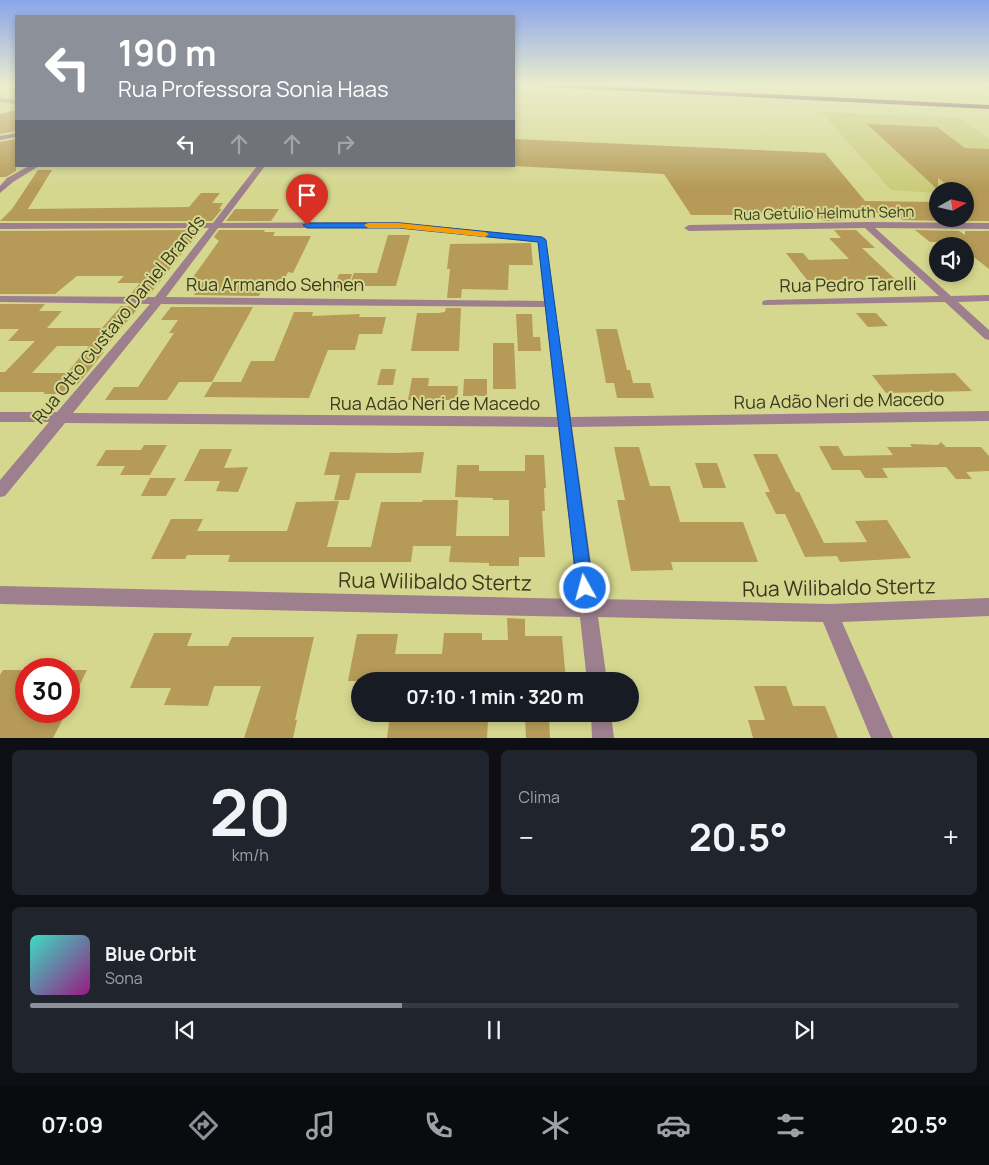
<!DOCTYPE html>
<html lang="pt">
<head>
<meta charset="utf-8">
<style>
  :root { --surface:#171b24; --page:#20242c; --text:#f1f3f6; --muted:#9ea1a6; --line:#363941; --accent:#8c9099 }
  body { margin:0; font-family:Manrope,sans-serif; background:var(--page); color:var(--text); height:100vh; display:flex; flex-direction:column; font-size:19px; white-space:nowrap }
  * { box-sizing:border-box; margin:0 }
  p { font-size:16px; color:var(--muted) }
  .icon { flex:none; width:28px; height:28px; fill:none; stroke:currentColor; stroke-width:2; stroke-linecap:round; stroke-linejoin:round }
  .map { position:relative; height:738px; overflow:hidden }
  .sheet { display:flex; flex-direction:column; gap:12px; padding:12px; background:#0d0f14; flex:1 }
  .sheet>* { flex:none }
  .top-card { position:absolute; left:15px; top:15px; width:500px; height:152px; border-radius:0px; box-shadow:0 2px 8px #0003; background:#8c9099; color:#fff; overflow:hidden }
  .needle { width:32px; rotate:82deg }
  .buttons { position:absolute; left:929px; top:182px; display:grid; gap:10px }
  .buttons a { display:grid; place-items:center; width:45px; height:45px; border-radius:50%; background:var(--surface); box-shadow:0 2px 8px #0003; font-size:25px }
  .speed { position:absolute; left:15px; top:658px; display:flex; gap:10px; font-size:25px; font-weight:700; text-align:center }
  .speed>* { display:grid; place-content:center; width:65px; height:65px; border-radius:50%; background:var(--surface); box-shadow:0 2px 8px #0003; line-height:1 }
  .speed .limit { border:8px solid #d22; background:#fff; color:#111 }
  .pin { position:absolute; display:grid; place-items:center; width:42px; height:42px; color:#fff; margin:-51px -21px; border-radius:50% 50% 50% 0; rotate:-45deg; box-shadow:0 0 5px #0007 }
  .pin .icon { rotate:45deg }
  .me { position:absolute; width:55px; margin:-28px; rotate:353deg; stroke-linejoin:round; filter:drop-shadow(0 0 4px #0008) }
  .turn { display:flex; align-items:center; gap:18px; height:105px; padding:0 20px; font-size:22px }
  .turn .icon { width:65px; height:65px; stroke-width:2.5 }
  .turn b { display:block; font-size:35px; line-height:42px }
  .lanes { display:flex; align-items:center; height:48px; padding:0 20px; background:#0003; justify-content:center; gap:25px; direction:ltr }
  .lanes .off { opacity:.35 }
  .big { font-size:38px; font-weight:700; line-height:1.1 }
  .sheet .widget { flex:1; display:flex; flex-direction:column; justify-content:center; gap:8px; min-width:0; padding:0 18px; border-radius:8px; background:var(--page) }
  .sheet .dial { align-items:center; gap:0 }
  .dial b { font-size:65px; line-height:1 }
  .song { display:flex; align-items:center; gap:15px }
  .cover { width:60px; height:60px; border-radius:8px; background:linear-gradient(135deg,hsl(170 70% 55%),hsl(310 70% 35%)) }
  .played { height:5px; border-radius:2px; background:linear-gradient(90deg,var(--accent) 40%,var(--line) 40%) }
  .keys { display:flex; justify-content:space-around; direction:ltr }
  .heat { display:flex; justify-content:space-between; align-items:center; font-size:28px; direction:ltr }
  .sheet .tiles { flex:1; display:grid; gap:12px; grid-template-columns:1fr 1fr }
  .widget:last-child { grid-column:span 2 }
  .trip { position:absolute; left:351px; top:672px; width:288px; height:50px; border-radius:25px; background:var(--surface); box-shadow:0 2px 8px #0003; font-weight:700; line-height:50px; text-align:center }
  .menu { display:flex; height:80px; justify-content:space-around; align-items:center; background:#090b0e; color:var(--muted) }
  .menu .icon { width:35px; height:35px }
  .menu .active { color:var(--accent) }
  .menu b { font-size:22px; color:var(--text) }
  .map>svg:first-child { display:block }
</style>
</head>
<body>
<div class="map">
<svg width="989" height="738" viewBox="0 0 989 738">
  <rect width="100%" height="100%" fill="#d5d78f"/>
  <!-- built -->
  <path fill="#cacc7c" d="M821,112l138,6 30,21v57l-24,-5h-27l-1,2 -46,-3z"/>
  <!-- building -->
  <path fill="#b59b57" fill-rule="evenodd" d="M16,110v21l-16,3v-20z
    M867,124l70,3 28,21 24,1v72h-24v-30h-9l-18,-13v12z
    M16,139v32l-10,6h-6v-35z
    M514,139l311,14 40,48 73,1v17l7,2 -42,-1 -9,-7 -16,1 -10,-9 3,4 -36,1 11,10 -22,1 -9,-9 -57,1 2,2h-69l-27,-41 -150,-8z
    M38,170h14l-24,39 161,-2 12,-14h19l-8,10h11l-4,6h3l-10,12h-212l12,-12z
    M235,209h44l-8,12h-45z
    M201,230l-52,65h-19l10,-12h-23l7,-7h-47l-22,18h-55v-63z
    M219,230h46l-1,2h11l-2,4h38l-18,37 -5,-1 -9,18 -14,-7 -6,13 -65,-1 10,-15h-13l28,-39 -5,-4z
    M834,230h22l19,18h-13l34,32h-89l-21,-27h17l6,7 40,-1 -20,-21h12z
    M915,230l44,1 6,4v-4h24v38l-24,-19v-4h-5l-6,-4h-24z
    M388,235h22l-14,51h-47l5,-13h23z
    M531,243l2,22h-24l-1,25 -46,-1 -1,9h-14l3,-29h-3l3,-25z
    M339,274h13l-4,13 -14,1z
    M0,304h45l-6,7h23l-15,17h55l19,-22h19l-39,46h3l-27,33h-8l-7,9h-19l2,-2h-45v-20h5l30,-31h-27l11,-12h-19zM57,346h32l-22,27h-35z
    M171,307h82l-41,75h-33l-12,18h-62l9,-13h24l36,-54h-5l9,-13h-17z
    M446,308h15l-2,43h-48l6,-38h21l7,-1z
    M294,312h19l-1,4 48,-2 -1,3h27l-4,17h-23l-4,16h-27l-19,48 -105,-1 9,-15h28l10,-21h23z
    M856,313h20l12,13 -20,1z
    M516,314h16l1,23h7l1,14h-23z
    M596,329h21l10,41h3l3,13h17l4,15h-37l-3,-15h-8z
    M493,343h21l2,46h-23z
    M381,369h15l-3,16h-16z
    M955,373l17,18 -86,2 -14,-18z
    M412,378h17l-1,8h30l-1,14h-49z
    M464,379h23v17h-24z
    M941,442l5,5h35l8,9v15l-23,1 6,7h-16l-10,-12 -64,1 6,10h-23l-5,-8h-28l-13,-24h19l6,10 49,-1 -6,-8h25l-2,-3 28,1z
    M144,445h23l-17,30h-30l5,-9h-29l10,-16h35z
    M614,447h25l11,39h20l10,36h63l15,40h-87l2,8 -42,1 -14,-71h8z
    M200,449h32l-8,19 24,-1 -10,25 -22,-1 4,-10h-36z
    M330,452l65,1 29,-1 -3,21h-65l-7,27h-15l6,-25h-16z
    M753,454h24l19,38h3l25,51 43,-1 -12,-21 32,-1 24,38 -71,4 -3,-6 -32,1 -20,-43h-9l-11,-22h5z
    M525,455h19l2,33h-2l1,23h-3l3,46h-26v9h-30v-3l-40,-1 2,-16h-38l-2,16h-183l2,-7h-43l-2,4h-34l20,-40h32l-6,12h90l9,-29 43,-1 -12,46h44l10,-45h41l1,-2h35l-2,36h53v-36h-16v-2l-38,-1 2,-32h22v6h46z
    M695,463h22l9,25h-23z
    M150,478h26l-10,18h-25z
    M507,618l18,1v17h37l4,45h-218l9,-47h41l-3,20h47l2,-21h38v7h26z
    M154,633h38l-5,13h41l4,-9h82l-19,83h2l-4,18h-49l17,-52h-47l-6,20 -44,-1 7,-17h-41z
    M3,670h23v41h41l-14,27h-53v-63z
    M69,670h18l-18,37z
    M754,686h32l7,20h32l13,32h-85l-5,-18h17z
    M390,714h43v7h55l-1,17h-100z
    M525,718h24l1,20h-24z"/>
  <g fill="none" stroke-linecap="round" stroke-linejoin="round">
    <!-- minor -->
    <path fill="#9d7f8d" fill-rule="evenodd" d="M0,98l16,2v4l-16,-2z
      M16,133v4l-16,3v-4z
      M29,166h10l-26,16 -13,11v-7l7,-8z
      M257,166h8l-43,57 177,-1 146,16 26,179 418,-6v10l-417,6 24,172 233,5 160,-6v18l-147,6 51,116h-22l-48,-116 -225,-5 9,64h-20l-7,-64 -580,-13v-18l578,13 -20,-172 -493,-4 -60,73 -5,1v-17l49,-58h-49v-10h57l93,-108 -150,-2v-6l155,1 54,-69 -209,1v-6h213zM218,228h181l139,14 6,59 -378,-4zM161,304l384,3 12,110 -484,-4z
      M867,222l122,1v6l-114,-1 76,68 38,-1v6l-31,1 31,28v10l-4,-1 -40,-37 -182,3 -1,-2 1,-2 4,-1 172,-4 -74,-68 -176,3 -5,-3 5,-3z
      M591,714h20l3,24h-22z"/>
    <!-- highway -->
    <path fill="#5c2241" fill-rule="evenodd" d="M544,85h39l406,20v4l-442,-22z"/>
  </g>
  <!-- sky -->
  <linearGradient id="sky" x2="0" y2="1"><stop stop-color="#8aa5ea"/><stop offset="0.45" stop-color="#ecedcd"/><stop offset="1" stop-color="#ecedcd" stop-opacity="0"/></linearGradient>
  <rect width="989" height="188" fill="url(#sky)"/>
  <!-- route -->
  <path fill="#1a73e8" stroke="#114b97" d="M399,223l143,14 4,3 47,348 -2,6 -6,2 -6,-2 -2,-6 -39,-346 -139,-14h-92l-4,-3 4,-2z"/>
  <!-- slow -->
  <path fill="#f59e0b" d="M399,223l86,9 4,2 -4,3 -86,-9h-31l-4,-3 4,-2z"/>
  <g text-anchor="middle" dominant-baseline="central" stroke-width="4" stroke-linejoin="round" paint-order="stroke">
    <!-- far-street labels -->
    <g font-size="15" fill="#3a3a1d" stroke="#d5d78f">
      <text transform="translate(824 213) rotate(-1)">Rua Getúlio Helmuth Sehn</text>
    </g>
    <!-- street labels -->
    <g font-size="18" fill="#3a3a1d" stroke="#d5d78f">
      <text x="275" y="284">Rua Armando Sehnen</text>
      <text transform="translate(848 284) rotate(-1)">Rua Pedro Tarelli</text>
      <text transform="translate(118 319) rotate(-51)">Rua Otto Gustavo Daniel Brands</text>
      <text transform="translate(839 400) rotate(-1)">Rua Adão Neri de Macedo</text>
      <text x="435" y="403">Rua Adão Neri de Macedo</text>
    </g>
    <!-- near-street labels -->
    <g font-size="21" fill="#3a3a1d" stroke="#d5d78f">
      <text transform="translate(435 581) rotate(1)">Rua Wilibaldo Stertz</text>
      <text transform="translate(839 587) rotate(-1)">Rua Wilibaldo Stertz</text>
    </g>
  </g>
</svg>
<div class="buttons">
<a><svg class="needle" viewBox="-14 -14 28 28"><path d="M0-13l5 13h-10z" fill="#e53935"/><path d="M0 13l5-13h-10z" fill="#9ea1a6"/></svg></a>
<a><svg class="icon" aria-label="sound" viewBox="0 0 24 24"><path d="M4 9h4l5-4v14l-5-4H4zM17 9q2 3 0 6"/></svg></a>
</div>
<div class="speed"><div class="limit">30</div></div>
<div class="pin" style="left:307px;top:225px;background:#d93025"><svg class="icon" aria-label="arrive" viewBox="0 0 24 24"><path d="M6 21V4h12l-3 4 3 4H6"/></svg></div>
<svg class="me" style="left:585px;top:588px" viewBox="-20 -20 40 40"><circle r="17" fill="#1a73e8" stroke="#fff" stroke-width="3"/><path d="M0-11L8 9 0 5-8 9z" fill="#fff"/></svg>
<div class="trip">07:10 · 1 min · 320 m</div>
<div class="top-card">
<div class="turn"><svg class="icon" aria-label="left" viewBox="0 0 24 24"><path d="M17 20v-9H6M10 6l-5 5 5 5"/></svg><div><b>190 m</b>Rua Professora Sonia Haas</div></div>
<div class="lanes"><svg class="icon" aria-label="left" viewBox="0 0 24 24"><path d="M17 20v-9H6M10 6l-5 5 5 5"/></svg><svg class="icon off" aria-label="ahead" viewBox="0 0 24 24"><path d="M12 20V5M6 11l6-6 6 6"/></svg><svg class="icon off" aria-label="ahead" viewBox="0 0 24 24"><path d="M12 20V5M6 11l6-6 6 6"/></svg><svg class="icon off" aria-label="right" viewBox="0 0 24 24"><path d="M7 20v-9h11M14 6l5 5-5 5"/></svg></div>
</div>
</div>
<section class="sheet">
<div class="tiles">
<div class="widget dial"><b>20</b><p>km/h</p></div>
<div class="widget"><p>Clima</p>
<div class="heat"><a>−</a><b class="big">20.5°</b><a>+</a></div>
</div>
<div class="widget">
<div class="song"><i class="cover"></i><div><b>Blue Orbit</b><p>Sona</p></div></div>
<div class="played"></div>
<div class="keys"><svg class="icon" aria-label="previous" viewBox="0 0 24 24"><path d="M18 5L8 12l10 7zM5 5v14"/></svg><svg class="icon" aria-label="pause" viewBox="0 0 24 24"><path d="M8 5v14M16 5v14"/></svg><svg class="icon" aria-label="next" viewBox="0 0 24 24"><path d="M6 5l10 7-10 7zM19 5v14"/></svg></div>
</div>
</div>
</section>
<nav class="menu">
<b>07:09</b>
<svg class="icon active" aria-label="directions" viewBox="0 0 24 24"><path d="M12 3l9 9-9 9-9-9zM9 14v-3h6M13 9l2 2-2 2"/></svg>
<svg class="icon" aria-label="music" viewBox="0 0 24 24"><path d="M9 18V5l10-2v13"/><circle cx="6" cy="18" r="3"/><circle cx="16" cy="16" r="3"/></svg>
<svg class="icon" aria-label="phone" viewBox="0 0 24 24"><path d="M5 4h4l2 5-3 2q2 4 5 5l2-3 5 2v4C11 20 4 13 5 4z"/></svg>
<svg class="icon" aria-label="climate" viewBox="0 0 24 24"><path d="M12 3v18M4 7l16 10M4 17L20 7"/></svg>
<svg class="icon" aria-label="car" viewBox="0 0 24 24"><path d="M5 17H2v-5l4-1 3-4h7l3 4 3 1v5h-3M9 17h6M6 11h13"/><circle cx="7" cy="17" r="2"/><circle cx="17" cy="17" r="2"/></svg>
<svg class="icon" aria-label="filters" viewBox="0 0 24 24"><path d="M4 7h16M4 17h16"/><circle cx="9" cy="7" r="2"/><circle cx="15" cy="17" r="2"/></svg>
<b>20.5°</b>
</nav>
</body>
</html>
